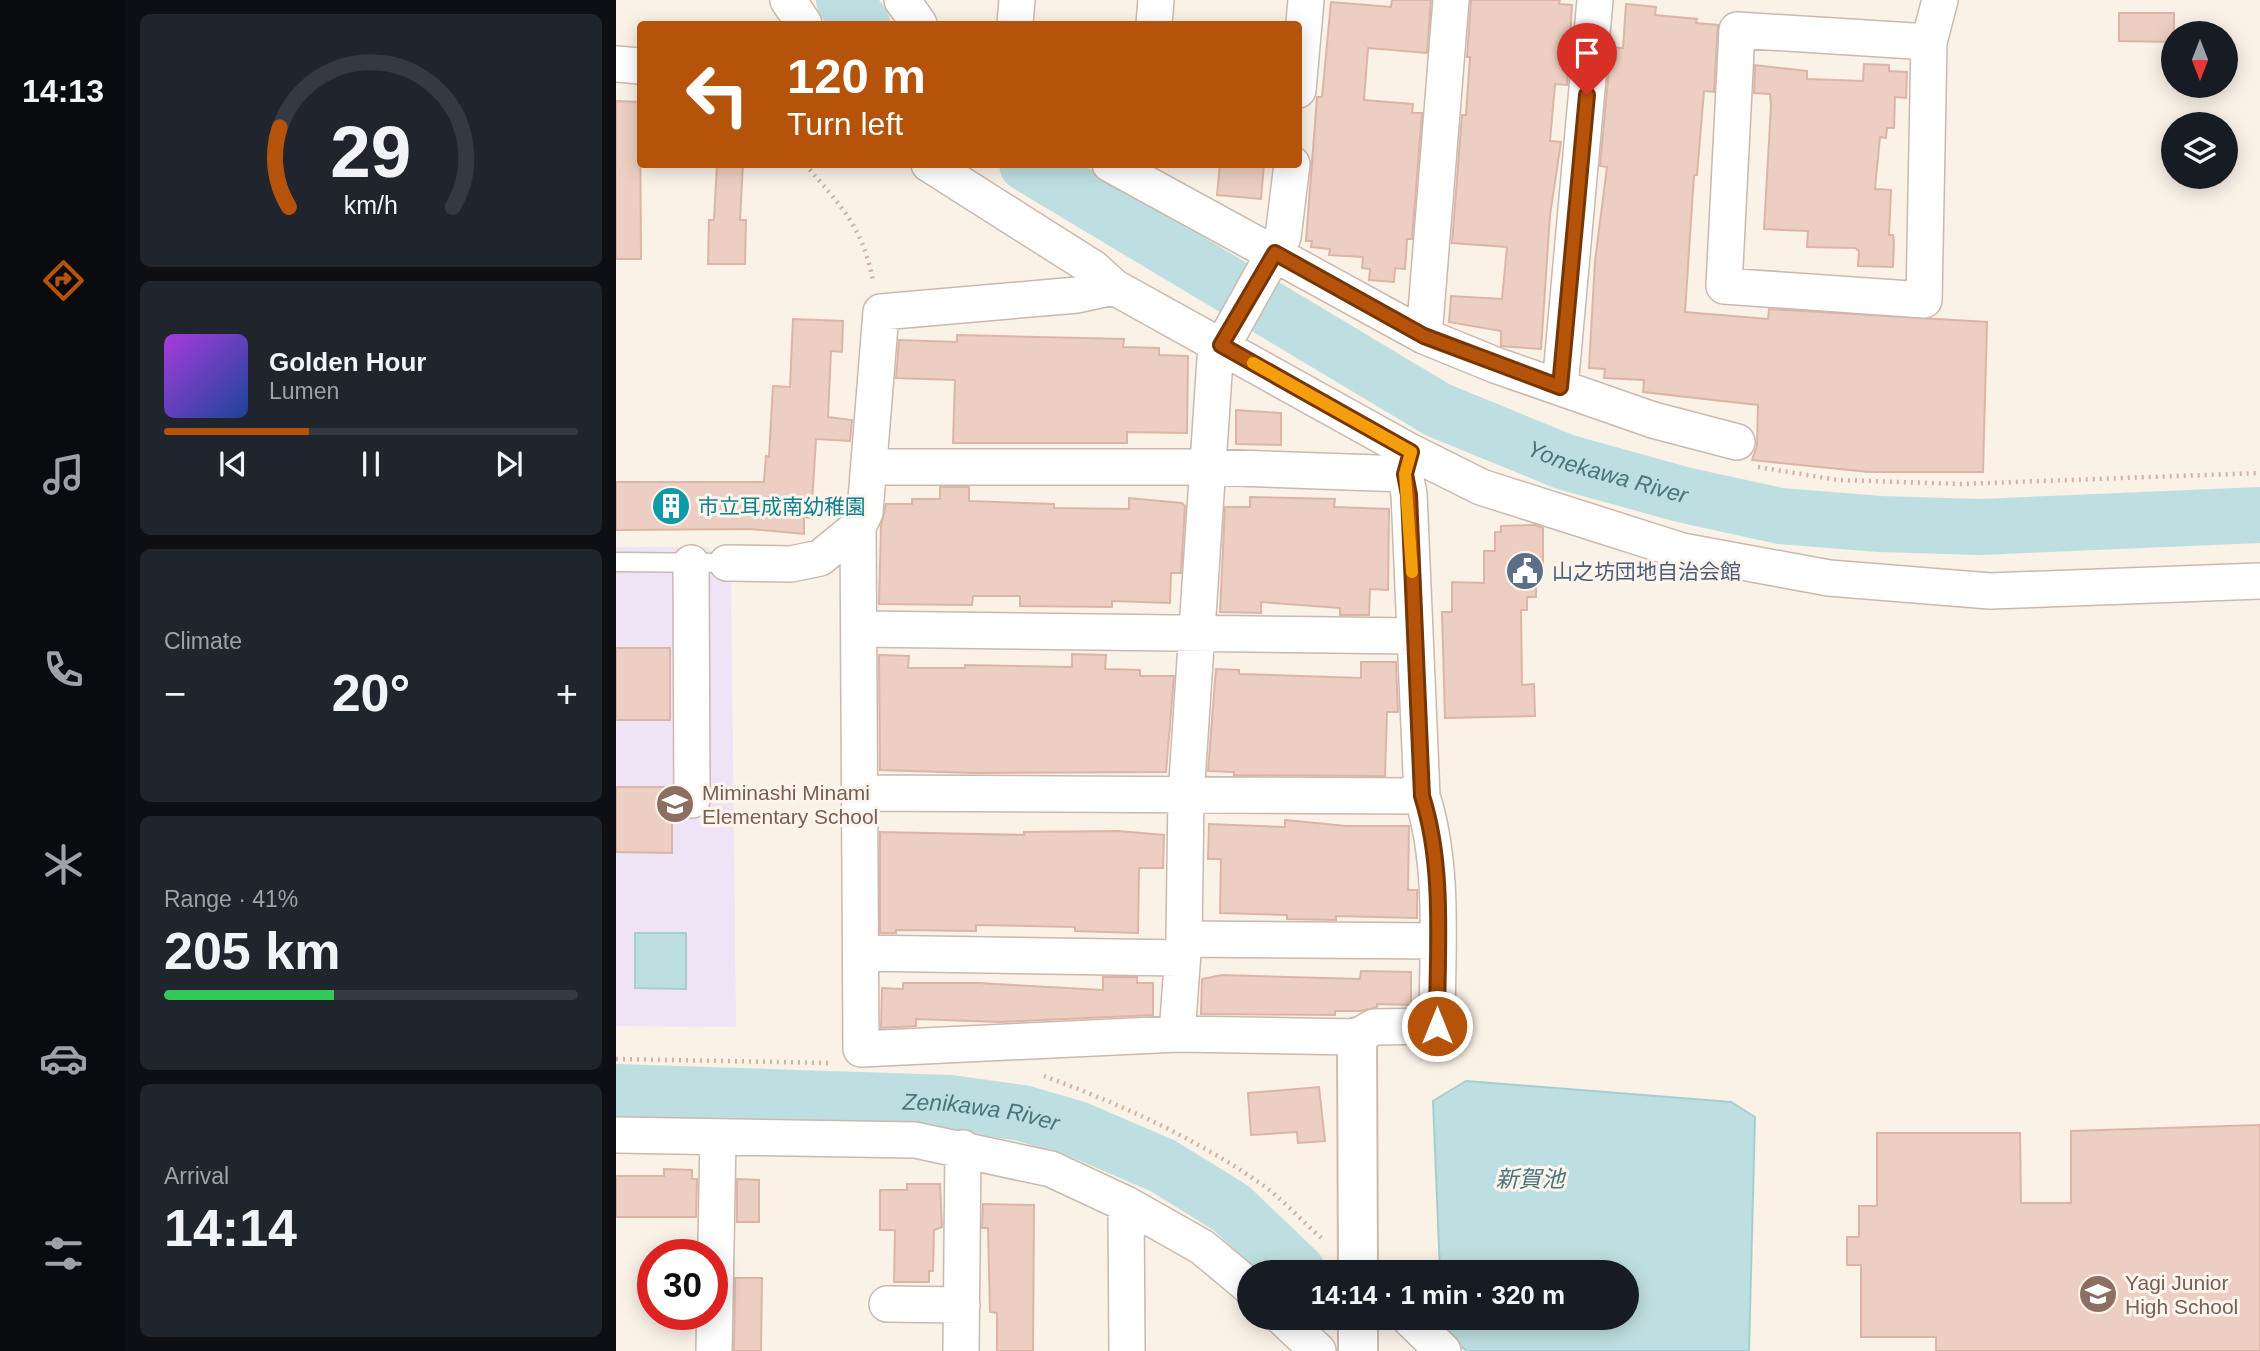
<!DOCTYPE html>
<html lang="en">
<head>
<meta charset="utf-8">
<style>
  :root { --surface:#171b24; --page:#20242c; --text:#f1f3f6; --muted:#9ea1a6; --line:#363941; --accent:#b45309 }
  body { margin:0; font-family:Helvetica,"Noto Sans JP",sans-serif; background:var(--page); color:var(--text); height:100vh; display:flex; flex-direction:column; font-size:26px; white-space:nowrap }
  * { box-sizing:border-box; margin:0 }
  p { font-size:23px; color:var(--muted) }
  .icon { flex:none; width:38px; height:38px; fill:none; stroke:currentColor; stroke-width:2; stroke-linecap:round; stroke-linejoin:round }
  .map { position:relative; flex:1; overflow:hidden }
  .drawer { display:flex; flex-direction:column; gap:14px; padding:14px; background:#0d0f14; width:490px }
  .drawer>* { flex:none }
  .banner { position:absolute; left:21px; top:21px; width:665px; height:147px; border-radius:7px; box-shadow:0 4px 18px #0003; background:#b45309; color:#fff; overflow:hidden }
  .needle { width:46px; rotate:180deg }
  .buttons { position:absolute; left:1545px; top:21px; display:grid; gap:14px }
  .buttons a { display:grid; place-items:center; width:77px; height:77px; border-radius:50%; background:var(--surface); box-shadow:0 4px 18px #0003; font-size:35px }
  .speed { position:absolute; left:21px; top:1239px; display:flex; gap:14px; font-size:35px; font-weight:700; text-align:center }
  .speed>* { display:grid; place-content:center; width:91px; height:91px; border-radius:50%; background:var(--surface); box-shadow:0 4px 18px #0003; line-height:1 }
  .speed .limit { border:10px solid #d22; background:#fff; color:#111 }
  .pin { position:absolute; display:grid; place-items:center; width:60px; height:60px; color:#fff; margin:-72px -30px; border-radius:50% 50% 50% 0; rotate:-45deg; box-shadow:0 0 7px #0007 }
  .pin .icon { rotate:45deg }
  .me { position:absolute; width:77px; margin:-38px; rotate:0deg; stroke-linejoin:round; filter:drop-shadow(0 0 5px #0008) }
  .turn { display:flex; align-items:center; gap:24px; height:147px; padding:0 35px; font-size:32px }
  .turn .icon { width:91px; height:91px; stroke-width:2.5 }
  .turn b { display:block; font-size:49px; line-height:60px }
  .big { font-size:52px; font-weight:600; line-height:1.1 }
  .drawer .widget { flex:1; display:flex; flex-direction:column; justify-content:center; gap:10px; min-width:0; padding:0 24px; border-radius:10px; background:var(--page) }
  .drawer .dial { align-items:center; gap:0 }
  .dial svg { height:182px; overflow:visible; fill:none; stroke:var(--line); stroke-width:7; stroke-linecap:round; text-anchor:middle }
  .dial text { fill:var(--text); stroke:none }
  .song { display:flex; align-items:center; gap:21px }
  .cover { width:84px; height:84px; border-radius:10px; background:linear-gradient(135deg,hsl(280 70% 55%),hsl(220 70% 35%)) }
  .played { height:7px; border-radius:4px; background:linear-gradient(90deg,var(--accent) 35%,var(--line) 35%) }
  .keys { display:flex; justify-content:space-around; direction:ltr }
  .heat { display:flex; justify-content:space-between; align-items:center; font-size:38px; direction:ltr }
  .charge { height:10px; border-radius:5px; background:linear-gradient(90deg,#34c759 41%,var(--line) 0) }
  .trip { position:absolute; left:621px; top:1260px; width:402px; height:70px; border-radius:35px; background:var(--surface); box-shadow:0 4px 18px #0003; font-weight:600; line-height:70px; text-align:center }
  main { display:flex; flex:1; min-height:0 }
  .tabs { display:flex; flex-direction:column; width:126px; justify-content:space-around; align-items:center; background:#090b0e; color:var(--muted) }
  .tabs .icon { width:49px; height:49px }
  .tabs .active { color:var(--accent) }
  .tabs b { font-size:32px; color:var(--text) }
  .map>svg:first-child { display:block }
</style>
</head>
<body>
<main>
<nav class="tabs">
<b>14:13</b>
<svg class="icon active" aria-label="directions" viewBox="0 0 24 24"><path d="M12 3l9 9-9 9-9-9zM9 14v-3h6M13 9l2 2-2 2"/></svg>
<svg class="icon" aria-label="music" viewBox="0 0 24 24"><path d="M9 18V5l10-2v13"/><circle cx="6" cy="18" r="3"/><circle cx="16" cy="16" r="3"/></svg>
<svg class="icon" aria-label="phone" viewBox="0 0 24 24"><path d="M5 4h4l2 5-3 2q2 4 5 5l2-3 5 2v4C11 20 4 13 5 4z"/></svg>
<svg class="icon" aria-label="climate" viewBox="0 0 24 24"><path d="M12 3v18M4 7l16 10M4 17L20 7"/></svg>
<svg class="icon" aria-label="car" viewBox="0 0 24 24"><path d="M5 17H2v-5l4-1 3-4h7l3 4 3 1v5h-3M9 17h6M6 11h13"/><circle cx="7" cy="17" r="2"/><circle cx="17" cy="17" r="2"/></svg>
<svg class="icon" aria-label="filters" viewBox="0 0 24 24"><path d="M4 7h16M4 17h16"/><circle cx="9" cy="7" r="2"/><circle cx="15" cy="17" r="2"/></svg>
</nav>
<section class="drawer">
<div class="widget dial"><svg viewBox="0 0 100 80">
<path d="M14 69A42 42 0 1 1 86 69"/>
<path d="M14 69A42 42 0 0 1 10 34" stroke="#b45309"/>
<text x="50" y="56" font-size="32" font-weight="700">29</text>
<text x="50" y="72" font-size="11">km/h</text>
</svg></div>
<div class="widget">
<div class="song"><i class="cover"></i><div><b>Golden Hour</b><p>Lumen</p></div></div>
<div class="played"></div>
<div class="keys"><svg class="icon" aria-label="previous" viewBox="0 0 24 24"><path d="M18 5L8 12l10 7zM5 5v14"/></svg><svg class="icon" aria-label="pause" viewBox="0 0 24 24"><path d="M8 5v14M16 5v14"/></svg><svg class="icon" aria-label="next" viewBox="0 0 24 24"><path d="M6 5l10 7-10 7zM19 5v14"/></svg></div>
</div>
<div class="widget"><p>Climate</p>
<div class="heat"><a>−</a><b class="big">20°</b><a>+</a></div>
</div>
<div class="widget"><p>Range · 41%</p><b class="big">205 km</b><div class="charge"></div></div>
<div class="widget"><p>Arrival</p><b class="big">14:14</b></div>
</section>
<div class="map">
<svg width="1644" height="1351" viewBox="0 0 1644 1351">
  <rect width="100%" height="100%" fill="#faf1e7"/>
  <!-- education -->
  <path fill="#eee4f6" d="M0,547h92l23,35 5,445 -120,-1z"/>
  <!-- water -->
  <path fill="#bedfe1" stroke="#a6ced1" stroke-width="2" d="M19,933h51v56l-51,-1z
    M850,1081l265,21 24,15 -6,234h-282l-25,-19v-14h186v-46h-188l-7,-171z"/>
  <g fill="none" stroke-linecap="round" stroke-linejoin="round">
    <!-- river -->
    <g stroke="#bedfe1" stroke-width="56">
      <path d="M228,0l18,24"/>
      <path id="s1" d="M411,164l411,246 127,52 119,33 96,21 100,8 100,3 280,-12"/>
      <path id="s2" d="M0,1092l334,11 72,10 55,16 86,37 68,42 67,64"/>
    </g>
  </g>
  <!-- building -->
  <path fill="#eccfc2" stroke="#dcb5a5" stroke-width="2" d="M776,0h39l-4,53 -59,-5 -4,52 49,4 -1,9h10l-10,126h-5l-2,30 -10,-1 -1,14 -25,-2 1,-11 -8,-1 1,-11 -34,-2 1,-6 -19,-2 1,-6h-6l11,-144h5l9,-95 60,5z
    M855,0h89l-1,4 13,1 -5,80 -12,-1 -5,57 11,1 -11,73 -9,134 -40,-3v-15l-52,-9 2,-26 51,3 5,-52 -55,-4 10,-128h4l4,-58h-3z
    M1010,4l30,3 -1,8 42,4 -1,4 22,2 -4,67 -10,-1 -7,84h-3l-9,137 83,7 1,-10 218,13 -4,150h-114l-117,-12 5,-14 1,-41 -115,-13 1,-12 -40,-2 1,-9 -16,-1 6,-107 12,-94 -7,-1 11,-119 12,1z
    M1503,13h55v29l-55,-1z
    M1248,64l25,1v6l18,1 -1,26 -11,-1 -1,31h-7l-1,10 -6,-1 -5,52 16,1 -2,45h4l1,7 -1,25 -35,-1 1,-15 -4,-3 -48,-1 1,-16 -44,-2 7,-123 -1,-12 -16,-1 1,-28 52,6v8l56,2z
    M0,101l24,1 1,157h-25z
    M101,164h26l-3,56h6l-1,44h-37l1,-44h5z
    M604,164h44l-3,35 -44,-4z
    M177,319l50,2 -1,31 -11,-1 -3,66 24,3 -2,21 -34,-2 -5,79 -7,-1v17l-54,-5 -134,1v-48h148l2,-26 3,1 4,-71 17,1z
    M341,335l167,4 -1,8 36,1v7l29,1 -1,77 -60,-1v11h-174l2,-63 -59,-2 3,-38 58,2z
    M620,410l45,3v32l-45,-1z
    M324,487h29v14l85,3v4l75,1v-11l53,5 3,3 -4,67h-10l-1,30 -58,-2v6l-92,-1v-10h-47l-1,9 -93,-1 2,-78 5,-22h26v-5h28z
    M634,497l85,2 -1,8 55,2 -1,81 -18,-1 -1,26h-29v-7l-79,-6v11l-41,-1 5,-105h25z
    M919,525l8,3v49h-7v20h-9v13h-6l1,75 12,-1 1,32 -90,2 -3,-106h10v-30l32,1v-32h11v-19h6v-6z
    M0,648h54v72h-54z
    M456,654l34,1 -1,14 35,1v6h34l-8,96 -193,1 -93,-3 -1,-115 30,1 -1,12h57v-3l107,2z
    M745,662h35l2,50h-11l-2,64 -151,-1v-3l-26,-1 8,-102 23,1v4l122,4z
    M0,787h56v66l-56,-1z
    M669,820l61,6h63l-1,64h9v28l-81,-2v4l-49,-1v-4l-67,-2 1,-54h-13l1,-35 76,3z
    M502,831l46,4 -1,33h-24l-1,65 -63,-2v-4l-99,-2v6l-80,-1v3h-16v-101l144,3v-3z
    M745,971l50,1v33l-34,-1v3l-16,4h-26v4l-134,-1 1,-35 20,-4 138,4z
    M487,977h34v6h16v32l-153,7 -84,-3v7l-35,2 1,-40 21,1v-6h75l125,7z
    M703,1087l6,54 -27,2 -1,-11 -46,3 -3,-42z
    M1644,1125v226h-324v-14h-75v-72h-14v-28h12v-31h18v-73h143l1,70h50v-72z
    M48,1169l28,1v9h5l-1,38h-80v-41h48z
    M121,1179l22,1v42h-22z
    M291,1184h33l2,43 -8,3 -1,41h-4v11h-35l1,-52h-15v-40h27z
    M367,1204l51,1 -1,146h-36v-38l-7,-1 -2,-84h-6z
    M119,1278h27l-1,73h-27z"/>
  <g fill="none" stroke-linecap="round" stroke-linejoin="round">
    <defs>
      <path id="lane" d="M0,562l111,1"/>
      <path id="street" d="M172,0l16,24
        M286,0l17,24
        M399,24l2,-24
        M538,24l2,-24
        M1313,42l-192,-12 -13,256 200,14 5,-258 11,-42
        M0,64l24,2
        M682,90l8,-90
        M313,164l164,104 21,19 297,165 70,35 201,64 147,27 161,13 270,-10
        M494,164l314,172 71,29 158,55 84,22
        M498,287l-37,8 -196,17 -16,200 -7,15 3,522 316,-15 180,3 17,-10 63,-1c0,-75 8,-158 -15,-230l-13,-302 -4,-20 6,-22
        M808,336l27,-336
        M944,387l35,-387
        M254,467h338l197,7
        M75,563l1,237
        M111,563l64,1 29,-6 38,-31
        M244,629l554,7
        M245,793l561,3
        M568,939l253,2
        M245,953l319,5
        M561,1034l7,-95 2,-143 29,-437 68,-122 9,-73
        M0,1135l299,5 136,29 75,35 76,43 48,40
        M510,1204l1,147
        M271,1304l75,1
        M667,1318l35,33
        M793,1318l34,33
        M98,1351l4,-214
        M345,1351l2,-203"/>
      <path id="secondary" d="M741,1037l1,235
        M742,1318v33"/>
    </defs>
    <!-- lane casing -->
    <use href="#lane" stroke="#cab9af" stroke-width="21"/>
    <!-- street casing -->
    <use href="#street" stroke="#cab9af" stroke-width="38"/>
    <!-- secondary casing -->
    <use href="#secondary" stroke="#cebbb0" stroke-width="42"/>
    <!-- path -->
    <path stroke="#d1b3a6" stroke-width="4.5" stroke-dasharray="2 5" stroke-linecap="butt" d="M189,164c35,42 57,60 68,117
      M1142,467l80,13 122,4 300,-11
      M0,1059l216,4
      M428,1076c76,28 154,63 220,110 22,16 39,37 60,54"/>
    <!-- lane -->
    <use href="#lane" stroke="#fff" stroke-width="18"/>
    <!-- street -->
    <use href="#street" stroke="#fff" stroke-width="35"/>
    <!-- secondary -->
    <use href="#secondary" stroke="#fff" stroke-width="38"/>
  </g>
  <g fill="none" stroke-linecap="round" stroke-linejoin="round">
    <defs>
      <path id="route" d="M821,1026c0,-75 8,-158 -15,-230l-13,-301 -4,-21 6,-22 -190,-107 54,-92 149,83 136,51 27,-292"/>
    </defs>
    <!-- route casing -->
    <use href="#route" stroke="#753606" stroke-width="18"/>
    <!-- route -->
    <use href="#route" stroke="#b45309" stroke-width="12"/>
    <!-- slow -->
    <path stroke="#f59e0b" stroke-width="12" d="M637,363l158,89 -6,22 7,98"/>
  </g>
  <!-- icons -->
  <defs>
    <symbol id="building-disc" viewBox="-11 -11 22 22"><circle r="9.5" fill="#0f9aa8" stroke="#fdf5ed"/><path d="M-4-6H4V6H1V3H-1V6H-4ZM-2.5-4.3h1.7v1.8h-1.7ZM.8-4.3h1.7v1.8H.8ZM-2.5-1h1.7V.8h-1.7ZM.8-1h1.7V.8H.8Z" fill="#fff"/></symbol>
    <symbol id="civic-disc" viewBox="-11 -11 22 22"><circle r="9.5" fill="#5c6f8a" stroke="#fdf5ed"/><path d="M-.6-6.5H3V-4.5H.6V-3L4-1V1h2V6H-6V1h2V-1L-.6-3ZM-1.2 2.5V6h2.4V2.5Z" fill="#fff"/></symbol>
    <symbol id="school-disc" viewBox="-11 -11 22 22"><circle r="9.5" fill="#8d6e63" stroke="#fdf5ed"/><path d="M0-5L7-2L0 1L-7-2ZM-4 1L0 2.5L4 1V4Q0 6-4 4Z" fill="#fff"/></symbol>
  </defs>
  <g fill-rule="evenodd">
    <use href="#building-disc" x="33" y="484" width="44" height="44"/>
    <use href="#civic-disc" x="887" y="549" width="44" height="44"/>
    <use href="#school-disc" x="37" y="782" width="44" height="44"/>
    <use href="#school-disc" x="1460" y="1272" width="44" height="44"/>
  </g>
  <g text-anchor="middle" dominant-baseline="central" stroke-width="6" stroke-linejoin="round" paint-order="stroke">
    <!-- culture labels -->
    <g font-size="21" fill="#0d838f" stroke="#fdf5ed" text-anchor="start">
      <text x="82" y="506">市立耳成南幼稚園</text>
    </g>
    <!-- service labels -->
    <g font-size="21" fill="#4e5e75" stroke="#fdf5ed" text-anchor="start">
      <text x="936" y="571">山之坊団地自治会館</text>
    </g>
    <!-- education labels -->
    <g font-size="21" fill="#785e54" stroke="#fdf5ed" text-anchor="start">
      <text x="86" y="792">Miminashi Minami<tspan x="86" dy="24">Elementary School</tspan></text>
      <text x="1509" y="1282">Yagi Junior<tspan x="1509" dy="24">High School</tspan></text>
    </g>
    <!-- water labels -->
    <g font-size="23" font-style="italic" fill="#48767b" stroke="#fdf5ed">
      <text stroke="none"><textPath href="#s1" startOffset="660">Yonekawa River</textPath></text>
      <text stroke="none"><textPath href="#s2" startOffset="366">Zenikawa River</textPath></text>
      <text x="914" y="1179">新賀池</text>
    </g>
  </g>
</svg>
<div class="buttons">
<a><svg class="needle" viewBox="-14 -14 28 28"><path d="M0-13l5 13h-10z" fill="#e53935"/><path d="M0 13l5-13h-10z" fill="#9ea1a6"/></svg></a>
<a><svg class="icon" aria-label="layers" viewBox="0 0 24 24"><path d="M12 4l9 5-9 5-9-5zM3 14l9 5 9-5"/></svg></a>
</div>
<div class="speed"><div class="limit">30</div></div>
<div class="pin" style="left:971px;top:95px;background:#d93025"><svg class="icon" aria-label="arrive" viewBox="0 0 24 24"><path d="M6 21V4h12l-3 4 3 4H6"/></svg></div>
<svg class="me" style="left:821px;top:1026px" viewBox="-20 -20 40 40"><circle r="17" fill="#b45309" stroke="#fff" stroke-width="3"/><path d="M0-11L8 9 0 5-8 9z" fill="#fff"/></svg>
<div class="trip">14:14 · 1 min · 320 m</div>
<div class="banner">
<div class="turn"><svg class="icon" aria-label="left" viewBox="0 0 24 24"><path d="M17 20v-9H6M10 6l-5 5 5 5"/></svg><div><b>120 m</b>Turn left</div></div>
</div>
</div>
</main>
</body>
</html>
